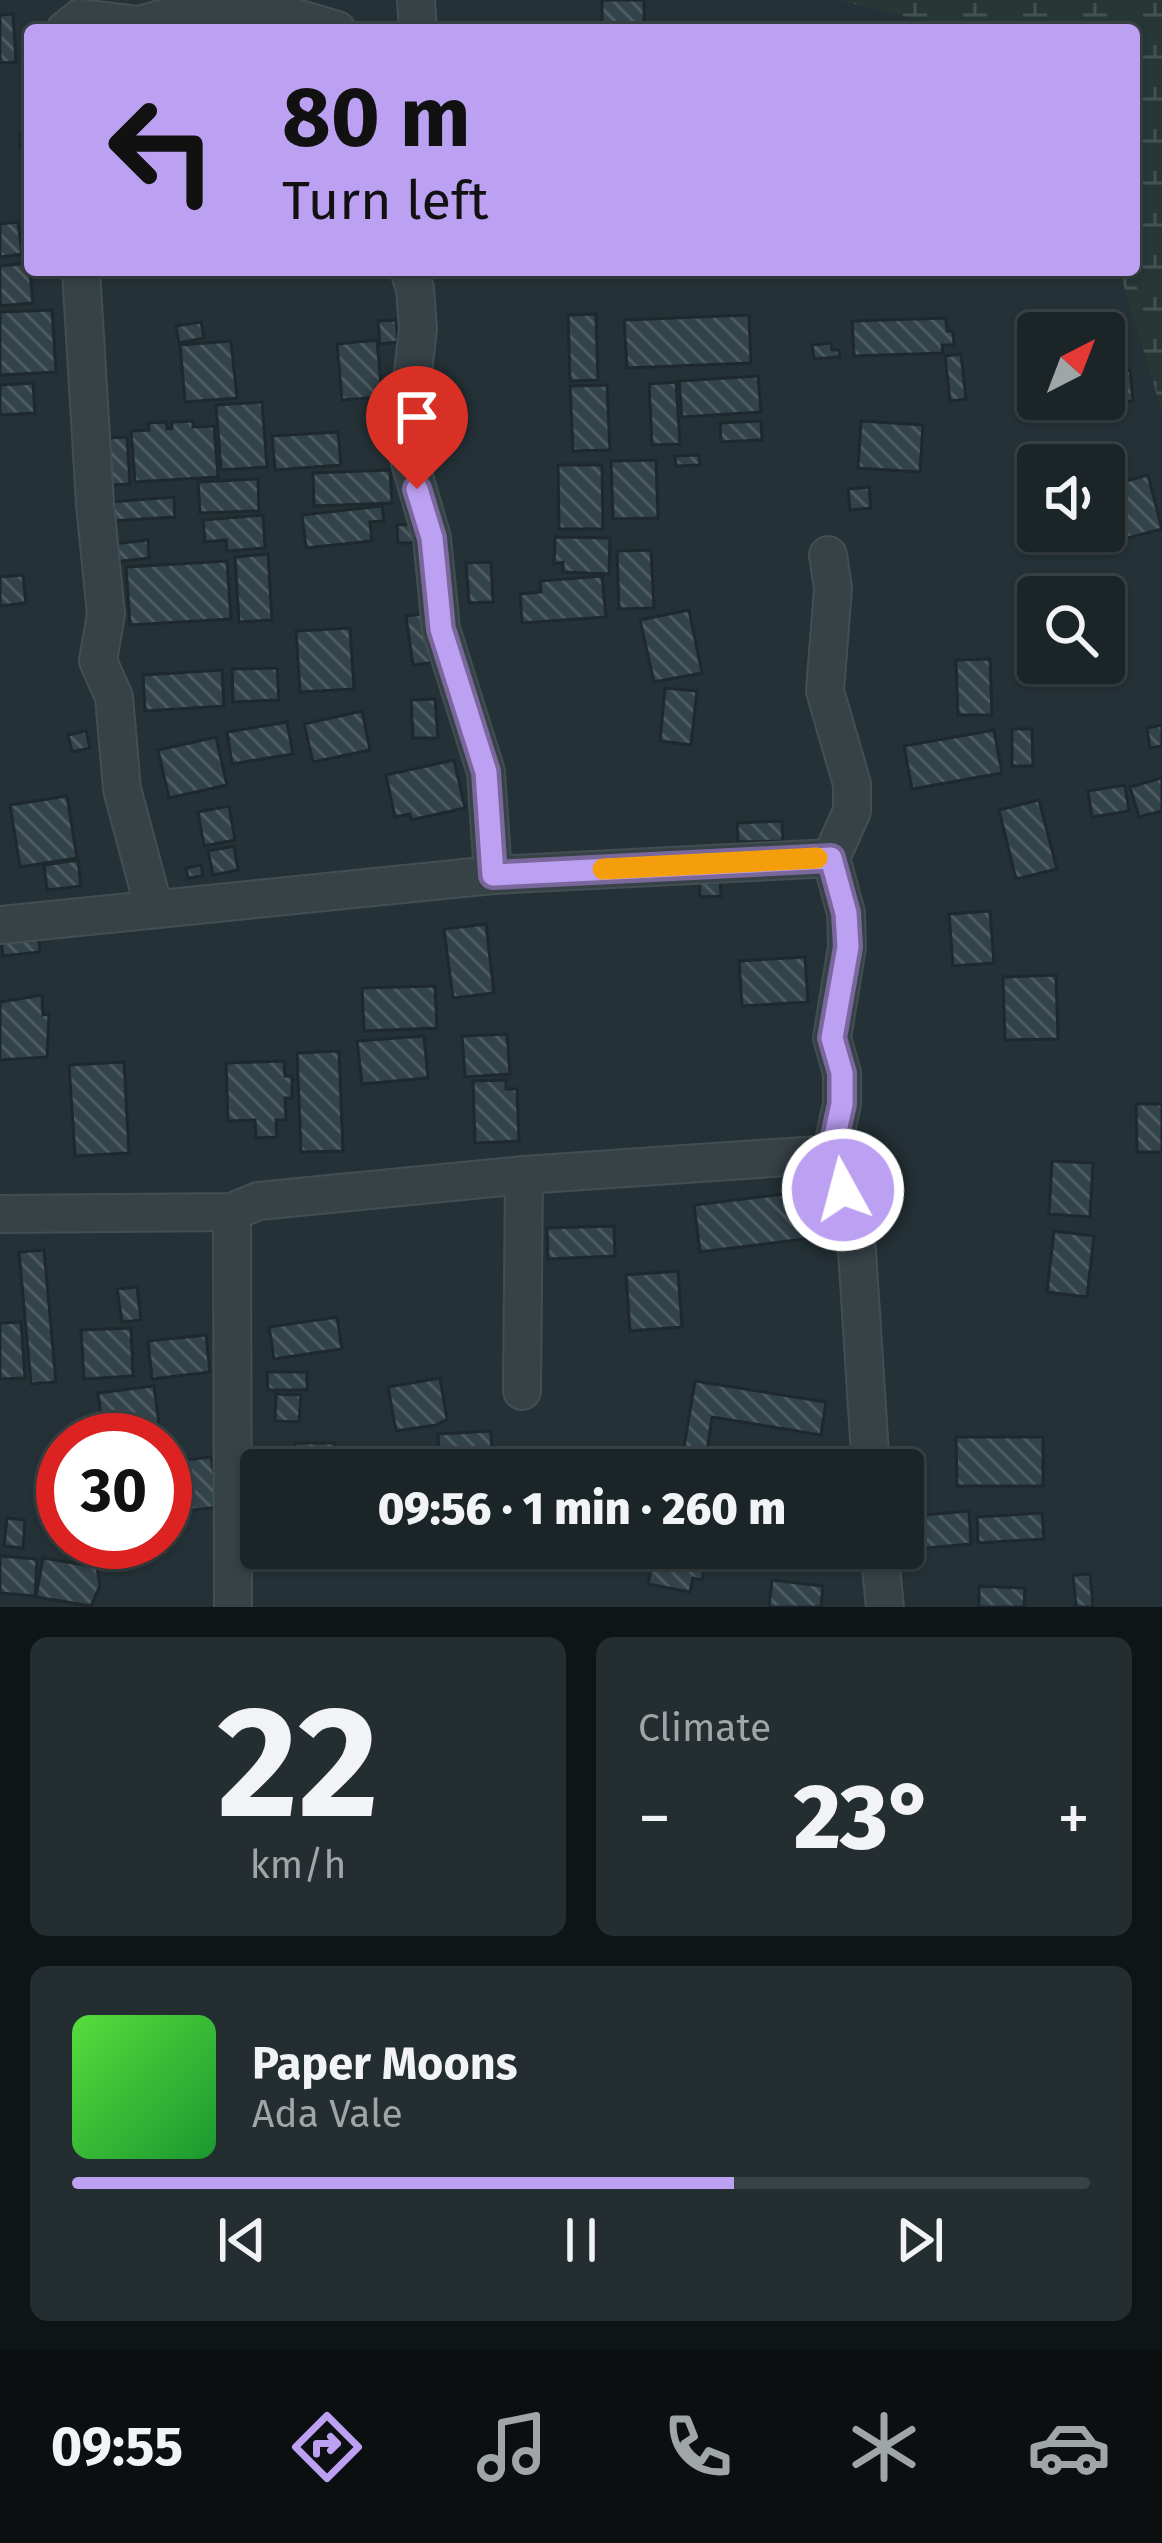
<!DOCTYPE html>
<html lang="en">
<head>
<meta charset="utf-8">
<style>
  :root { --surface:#1b2528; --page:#242d30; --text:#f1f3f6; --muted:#a0a5a8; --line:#394245; --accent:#bca0f2 }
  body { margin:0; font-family:"Fira Sans",sans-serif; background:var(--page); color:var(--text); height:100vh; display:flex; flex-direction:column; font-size:45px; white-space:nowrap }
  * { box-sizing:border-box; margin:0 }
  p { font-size:39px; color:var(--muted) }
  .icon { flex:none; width:66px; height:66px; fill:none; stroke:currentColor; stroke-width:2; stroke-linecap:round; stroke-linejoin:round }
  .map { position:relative; height:1607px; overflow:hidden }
  .side { display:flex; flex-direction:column; gap:30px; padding:30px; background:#0f1416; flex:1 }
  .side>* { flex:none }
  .top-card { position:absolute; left:24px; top:24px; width:1116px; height:252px; border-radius:12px; box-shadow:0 3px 9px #0004,0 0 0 3px var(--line); background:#bca0f2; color:#111; overflow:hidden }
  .needle { width:78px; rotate:42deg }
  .fabs { position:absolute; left:1017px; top:312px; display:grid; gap:24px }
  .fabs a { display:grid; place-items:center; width:108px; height:108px; border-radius:12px; background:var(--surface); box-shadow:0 3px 9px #0004,0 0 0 3px var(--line); font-size:60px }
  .speed { position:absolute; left:36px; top:1413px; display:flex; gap:24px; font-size:60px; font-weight:700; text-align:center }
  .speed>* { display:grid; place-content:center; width:156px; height:156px; border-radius:50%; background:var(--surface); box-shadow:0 3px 9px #0004,0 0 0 3px var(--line); line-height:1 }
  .speed .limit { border:18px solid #d22; background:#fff; color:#111 }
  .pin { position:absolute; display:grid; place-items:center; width:102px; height:102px; color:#fff; margin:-123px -51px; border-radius:50% 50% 50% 0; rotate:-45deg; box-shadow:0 0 12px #0007 }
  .pin .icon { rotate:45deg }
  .me { position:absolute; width:132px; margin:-66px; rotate:353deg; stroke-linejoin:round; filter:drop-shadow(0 0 9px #0008) }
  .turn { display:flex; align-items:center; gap:42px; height:252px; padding:0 60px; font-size:54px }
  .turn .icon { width:156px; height:156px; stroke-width:2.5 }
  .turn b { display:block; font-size:84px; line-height:102px }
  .big { font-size:90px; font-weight:800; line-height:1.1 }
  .side .tile { flex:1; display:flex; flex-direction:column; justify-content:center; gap:18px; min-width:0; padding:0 42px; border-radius:18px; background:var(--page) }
  .side .dial { align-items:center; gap:0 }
  .dial b { font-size:156px; line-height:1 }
  .song { display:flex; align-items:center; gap:36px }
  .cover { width:144px; height:144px; border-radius:18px; background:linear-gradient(135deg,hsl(110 70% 55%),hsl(130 70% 35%)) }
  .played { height:12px; border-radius:6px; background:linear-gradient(90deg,var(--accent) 65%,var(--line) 65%) }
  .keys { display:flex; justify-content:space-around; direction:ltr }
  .heat { display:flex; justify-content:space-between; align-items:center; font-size:66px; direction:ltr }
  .side .tiles { flex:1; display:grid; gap:30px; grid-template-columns:1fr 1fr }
  .tile:last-child { grid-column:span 2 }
  .trip { position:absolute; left:240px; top:1449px; width:684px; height:120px; border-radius:12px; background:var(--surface); box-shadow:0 3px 9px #0004,0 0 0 3px var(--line); font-weight:800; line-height:120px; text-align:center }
  .dock { display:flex; height:192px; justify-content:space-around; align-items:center; background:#0b0f10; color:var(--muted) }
  .dock .icon { width:84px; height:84px }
  .dock .selected { color:var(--accent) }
  .dock b { font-size:54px; color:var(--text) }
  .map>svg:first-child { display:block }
</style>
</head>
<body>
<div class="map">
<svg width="1162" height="1607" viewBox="0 0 1162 1607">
  <defs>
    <pattern id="wetland-marsh" width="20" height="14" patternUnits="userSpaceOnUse" patternTransform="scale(3)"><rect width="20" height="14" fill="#263735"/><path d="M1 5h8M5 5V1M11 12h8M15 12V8" fill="none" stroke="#435251"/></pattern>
    <pattern id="building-back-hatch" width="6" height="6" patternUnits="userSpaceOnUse" patternTransform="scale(3)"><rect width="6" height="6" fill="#33434a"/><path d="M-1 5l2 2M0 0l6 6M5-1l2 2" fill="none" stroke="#4e5c62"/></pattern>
  </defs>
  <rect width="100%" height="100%" fill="#243136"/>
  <!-- wetland -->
  <path fill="url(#wetland-marsh)" d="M839,0h323v412l-43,-142h15v-240h-175z"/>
  <!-- building -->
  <path fill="url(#building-back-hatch)" stroke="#1e292e" stroke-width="3" d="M602,0h42v30h-42z
    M13,14l3,48 -16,1v-48z
    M20,134h10v14h-10z
    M18,222l4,32 -22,3v-33z
    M29,263l4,40 -33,3v-40z
    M609,270h41v5l-42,-2z
    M52,310l4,62 -56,3v-63z
    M596,314l2,66 -28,1 -2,-66z
    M749,315l2,48 -124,5 -3,-48z
    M946,318l1,13h6l1,14h-12l1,8 -89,3 -2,-35z
    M396,320l2,22 -18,2 -2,-23z
    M201,322l3,16 -25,5 -3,-17z
    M377,340l5,57 -40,3 -5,-56z
    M231,341l6,57 -52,4 -5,-57z
    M831,343l1,7h7l1,7 -26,2 -2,-14z
    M961,354l5,45 -16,2 -5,-45z
    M1130,370l3,31 -28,2 -1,-30z
    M758,376l3,36 -79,5 -3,-36z
    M676,382l4,62 -28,1 -3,-61z
    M33,383l2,30 -35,2v-30z
    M607,385l3,65 -37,1 -3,-65z
    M262,402l5,65 -46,3 -5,-65z
    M193,421v6l21,-1 4,51 -83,5 -4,-51 18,-1 -1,-7 18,-1 1,7 5,-1v-6z
    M761,421l1,19 -41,2 -1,-19z
    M861,421l62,4 -3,47 -62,-4z
    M338,432l3,33 -66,5 -3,-34z
    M127,437l3,47 -19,1 -3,-47z
    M699,455l1,10 -24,1 -1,-10z
    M656,460l2,58 -45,1 -2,-58z
    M558,465h44l1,64h-44z
    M390,470l2,33 -78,3 -1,-33z
    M1148,475l14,54 -80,21 -5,-19h27v-44z
    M258,479l1,32 -59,2 -2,-31z
    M869,487l2,21 -21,2 -2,-21z
    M174,497l1,20 -63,4 -1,-19z
    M382,506l2,15 -14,1 2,19 -66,7 -4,-33z
    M263,515l2,33 -38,3 -1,-11 -21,2 -2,-22z
    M414,524v19h-16l-1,-18z
    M555,537l55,1 -1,36 -46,-2v-10l-9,2z
    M148,540l1,18 -35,4 -2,-18z
    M651,550l3,58 -35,1 -2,-58z
    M268,554l4,66 -33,2 -4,-65z
    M227,561l4,58 -101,6 -4,-58z
    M491,562l2,40 -24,1 -3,-40z
    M23,575l3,28 -26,3v-29z
    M602,576l4,41 -84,6 -2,-29 21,-2 -1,-11z
    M689,610l13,63 -48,9 -14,-62z
    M430,613l7,49 -24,3 -7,-49z
    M350,628l4,61 -54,3 -4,-61z
    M990,659l2,56h-34l-2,-55z
    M277,668l2,32 -46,2 -1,-33z
    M222,670l2,36 -79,5 -2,-36z
    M665,688l32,3 -6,54 -31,-4z
    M435,699l3,39h-25l-2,-38z
    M362,711l8,39 -57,12 -9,-38z
    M287,722l6,32 -61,10 -5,-32z
    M1162,725v21l-12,2 -3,-20z
    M1012,729h20l1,37h-21z
    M994,730l8,43 -90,16 -8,-43z
    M86,731l4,17 -18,4 -4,-17z
    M216,737l11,48 -58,13 -11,-48z
    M454,760l11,48 -54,12 -1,-6 -15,3 -9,-42z
    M1162,778v33l-23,6 -9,-30z
    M1125,785l4,26 -37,6 -4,-26z
    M67,796l10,62 -57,9 -10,-62z
    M1039,800l18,69 -41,10 -17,-69z
    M229,806l6,34 -31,6 -6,-34z
    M782,821l1,20 -45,1 -1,-19z
    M234,846l4,24 -25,5 -5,-24z
    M78,860l3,26 -34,4 -3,-25z
    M201,865l2,11 -15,2 -2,-10z
    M720,879l1,17 -21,1 -1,-17z
    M990,911l4,52 -41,3 -4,-52z
    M486,924l8,69 -41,5 -9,-69z
    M38,933l2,19 -37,4 -2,-19z
    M805,957l3,45 -66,4 -3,-45z
    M1056,975l2,64 -53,1 -2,-63z
    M435,986l2,42 -73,3 -2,-43z
    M42,995l1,20 6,-1 -2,43 -47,3v-58z
    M507,1034l3,40 -45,3 -3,-41z
    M424,1036l4,42 -66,6 -5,-43z
    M339,1051l4,100 -42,1 -4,-99z
    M284,1061l1,15h7v22h-7l1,22h-10l1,17 -21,1 -1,-18 -27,1 -2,-58z
    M124,1062l5,91 -54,3 -6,-91z
    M506,1080v9h11l2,52 -44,2 -2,-62z
    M1136,1104h26v48h-25z
    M1052,1161l41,2 -3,54 -41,-3z
    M818,1190l15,32 -14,2 2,13 -121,15 -6,-47z
    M614,1226l1,30 -67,3 -1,-31z
    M1054,1231l40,5 -7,61 -40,-5z
    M44,1250l12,132 -25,2 -12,-132z
    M678,1271l4,56 -52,4 -4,-56z
    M137,1287l4,33 -19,2 -5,-33z
    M337,1317l5,32 -68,10 -5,-32z
    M21,1322l4,56 -25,1v-56z
    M131,1328l2,48 -49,3 -3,-49z
    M206,1335l4,37 -58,7 -4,-38z
    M267,1372h40v18h-39z
    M440,1378l7,41 -11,6 -40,6 -8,-44z
    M695,1381l131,21 -5,33 -109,-18 -5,34 -23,-4z
    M154,1386l7,54h-57l-6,-47z
    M276,1394l25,1 -2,27 -24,-1z
    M491,1431l1,24 -53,3 -1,-24z
    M956,1437h87v49h-86z
    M295,1443h40v18h-40z
    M211,1457l9,50 -55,6v-51z
    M687,1458l24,6 -1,6h-26z
    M269,1468h87v2h-87z
    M969,1511l2,33 -55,5 -3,-33z
    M1042,1513l2,26 -66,4 -1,-26z
    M7,1518l18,2 -2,28 -19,-2z
    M393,1548h48l2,13 -48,5z
    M655,1548h54l-7,32 -9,-2 -3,14 -42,-8z
    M781,1548h31l-1,11 -30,-2z
    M0,1556l37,3 -2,37 -35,-3z
    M43,1558l54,9 3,19 -9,20 -55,-9z
    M1090,1574l3,33h-17l-3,-32z
    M772,1580l51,6 -2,21h-52z
    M979,1586l46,2 -1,19h-45z"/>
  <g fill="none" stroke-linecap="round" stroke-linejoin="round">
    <defs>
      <path id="minor" d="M416,0l2,30
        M65,30l15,-12 59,7 61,-17 49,-4 88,26
        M81,270l14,234 11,110 -8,47 16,36 8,92 32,120
        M409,270l6,19 3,40 -8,68 -1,62 23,79 9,91 45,143 7,103 338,-17 15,55 1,34 -15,91 10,35v31l-11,50 26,96 14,220
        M828,555l5,33 -8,103 27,93v27l-21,47
        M0,925l493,-50
        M232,1212l1,395
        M0,1214l232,-2 26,-11 266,-26 307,-21
        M522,1391l2,-216
        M879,1548l6,59"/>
    </defs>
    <!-- minor casing -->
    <use href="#minor" stroke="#434e53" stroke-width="40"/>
    <!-- minor -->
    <use href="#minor" stroke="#374247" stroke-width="36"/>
  </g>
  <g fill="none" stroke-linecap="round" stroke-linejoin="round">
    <defs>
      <path id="route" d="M417,489l15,49 9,91 45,143 7,103 338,-17 15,55 2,34 -16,91 10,35v31l-11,50 12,36"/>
    </defs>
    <!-- route casing -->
    <use href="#route" stroke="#7a689d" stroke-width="30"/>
    <!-- route -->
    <use href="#route" stroke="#bca0f2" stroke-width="21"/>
    <!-- slow -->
    <path stroke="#f59e0b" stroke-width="21" d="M603,869l214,-11"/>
  </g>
</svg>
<div class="fabs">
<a><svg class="needle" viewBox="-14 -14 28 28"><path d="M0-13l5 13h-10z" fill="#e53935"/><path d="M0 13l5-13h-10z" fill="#a0a5a8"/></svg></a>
<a><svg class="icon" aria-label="sound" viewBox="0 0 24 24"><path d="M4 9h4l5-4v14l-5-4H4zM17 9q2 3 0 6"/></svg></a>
<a><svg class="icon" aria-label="search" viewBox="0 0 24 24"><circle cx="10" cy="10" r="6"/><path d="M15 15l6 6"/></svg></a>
</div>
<div class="speed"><div class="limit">30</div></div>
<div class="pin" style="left:417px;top:489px;background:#d93025"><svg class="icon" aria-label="arrive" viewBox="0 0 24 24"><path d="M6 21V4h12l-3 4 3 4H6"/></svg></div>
<svg class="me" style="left:843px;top:1190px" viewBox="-20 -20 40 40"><circle r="17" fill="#bca0f2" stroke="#fff" stroke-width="3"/><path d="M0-11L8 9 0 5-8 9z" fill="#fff"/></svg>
<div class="trip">09:56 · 1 min · 260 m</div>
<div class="top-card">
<div class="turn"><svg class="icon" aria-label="left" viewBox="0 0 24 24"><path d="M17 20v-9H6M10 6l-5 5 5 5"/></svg><div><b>80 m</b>Turn left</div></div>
</div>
</div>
<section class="side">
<div class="tiles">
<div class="tile dial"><b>22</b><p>km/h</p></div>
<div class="tile"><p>Climate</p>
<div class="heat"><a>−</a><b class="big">23°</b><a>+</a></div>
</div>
<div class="tile">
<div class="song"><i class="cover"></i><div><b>Paper Moons</b><p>Ada Vale</p></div></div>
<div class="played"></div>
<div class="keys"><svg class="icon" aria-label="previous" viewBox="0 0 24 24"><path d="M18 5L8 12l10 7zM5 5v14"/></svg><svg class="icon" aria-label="pause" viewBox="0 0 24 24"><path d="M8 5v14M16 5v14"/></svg><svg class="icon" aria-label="next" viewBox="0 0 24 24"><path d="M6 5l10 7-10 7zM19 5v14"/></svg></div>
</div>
</div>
</section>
<nav class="dock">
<b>09:55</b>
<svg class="icon selected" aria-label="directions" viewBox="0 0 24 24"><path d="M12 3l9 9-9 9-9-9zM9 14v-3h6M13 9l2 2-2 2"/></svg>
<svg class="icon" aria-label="music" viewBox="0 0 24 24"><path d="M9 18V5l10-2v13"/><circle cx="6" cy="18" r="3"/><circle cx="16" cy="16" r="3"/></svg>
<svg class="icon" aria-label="phone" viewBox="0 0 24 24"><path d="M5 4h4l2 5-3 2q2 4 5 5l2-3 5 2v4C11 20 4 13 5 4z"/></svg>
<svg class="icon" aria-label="climate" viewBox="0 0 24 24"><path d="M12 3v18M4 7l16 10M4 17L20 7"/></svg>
<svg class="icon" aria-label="car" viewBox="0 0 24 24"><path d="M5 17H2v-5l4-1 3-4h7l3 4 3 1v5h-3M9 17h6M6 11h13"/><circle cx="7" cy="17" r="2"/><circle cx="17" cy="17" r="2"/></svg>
</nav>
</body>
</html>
